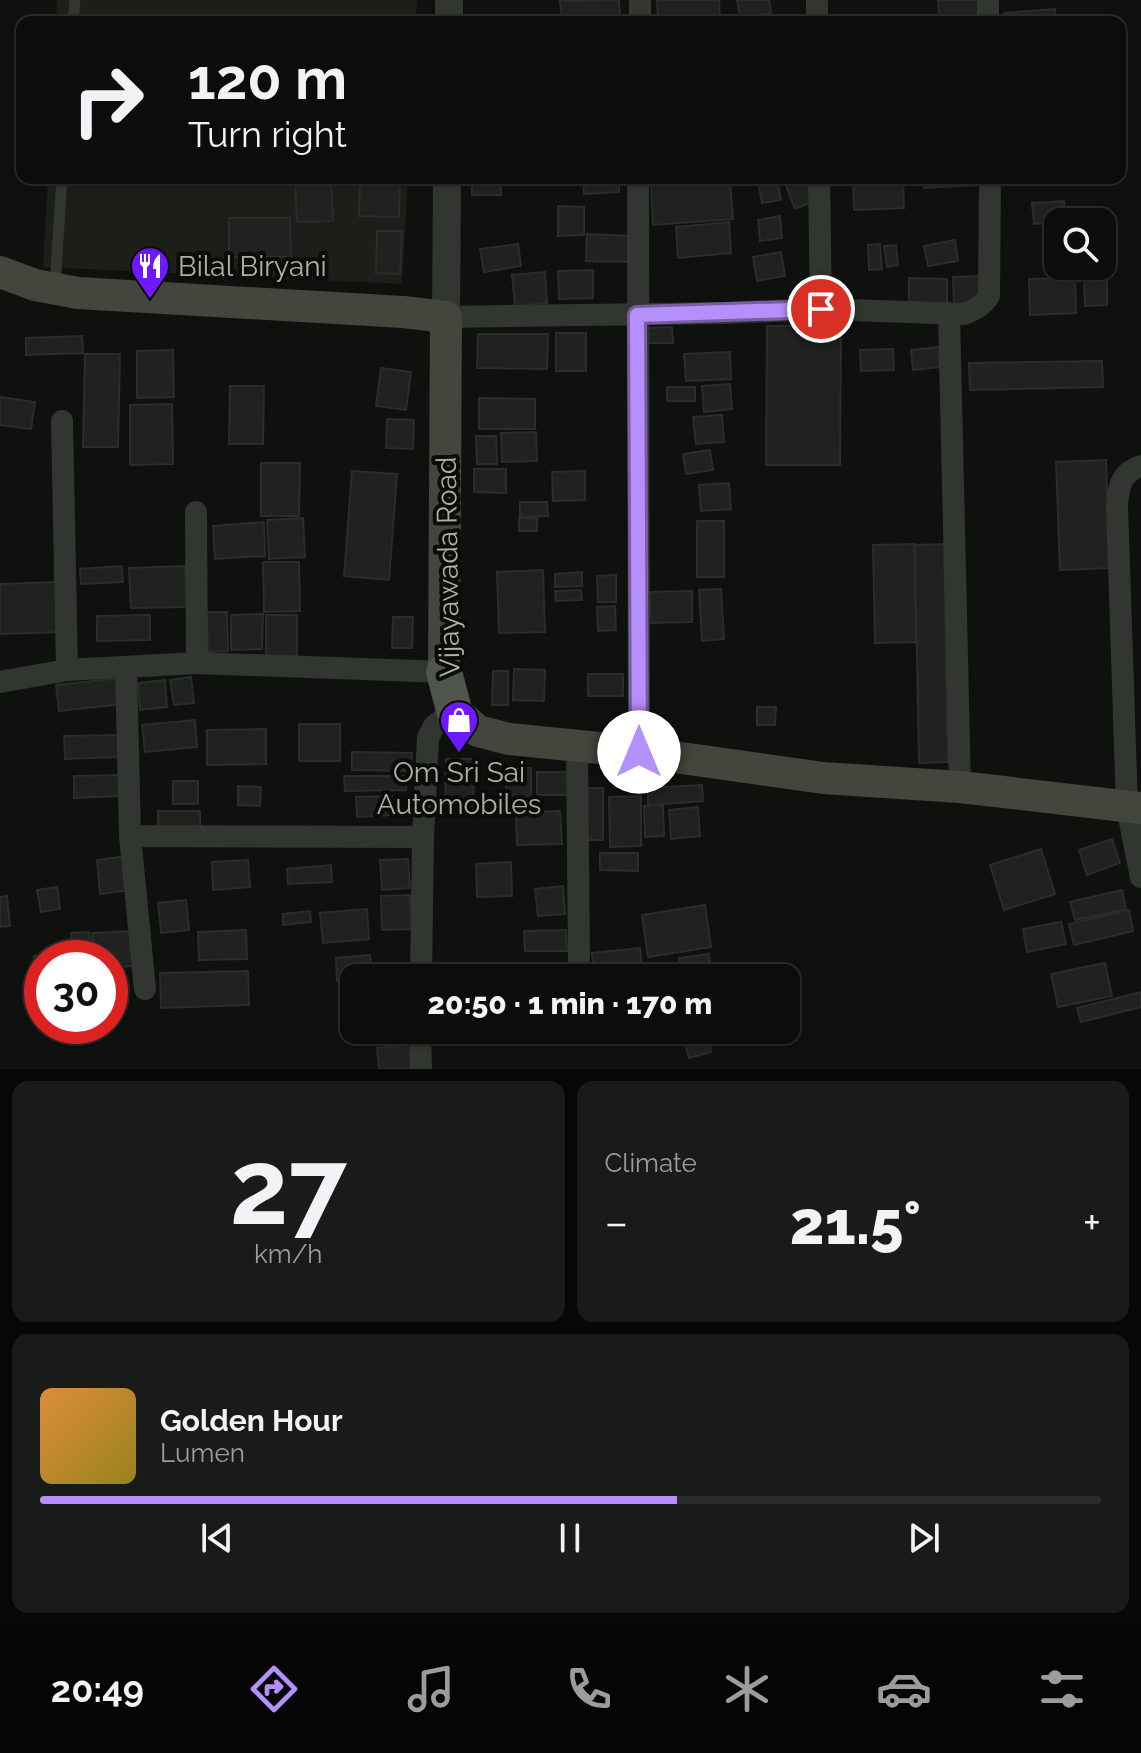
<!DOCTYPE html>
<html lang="en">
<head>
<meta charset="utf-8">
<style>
  :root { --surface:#0b0d0b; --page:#191b19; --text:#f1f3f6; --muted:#9a9c9d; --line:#2b2d2c; --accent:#b690fa }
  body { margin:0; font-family:Raleway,sans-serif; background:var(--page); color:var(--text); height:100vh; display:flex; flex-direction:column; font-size:30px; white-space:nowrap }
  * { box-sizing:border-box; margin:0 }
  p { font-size:26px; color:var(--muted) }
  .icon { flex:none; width:44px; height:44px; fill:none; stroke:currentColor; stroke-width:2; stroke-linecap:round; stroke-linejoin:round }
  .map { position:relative; height:1069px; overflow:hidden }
  .side { display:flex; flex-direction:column; gap:12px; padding:12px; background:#060706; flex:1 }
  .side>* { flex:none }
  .banner { position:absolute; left:16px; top:16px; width:1110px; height:168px; border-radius:16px; box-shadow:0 2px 6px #0004,0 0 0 2px var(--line); background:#0b0d0b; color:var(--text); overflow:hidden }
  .controls { position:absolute; left:1044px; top:208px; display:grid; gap:16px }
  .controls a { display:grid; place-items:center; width:72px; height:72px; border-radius:16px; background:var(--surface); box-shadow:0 2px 6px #0004,0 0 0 2px var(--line); font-size:40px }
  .speed { position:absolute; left:24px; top:940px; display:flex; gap:16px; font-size:40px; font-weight:700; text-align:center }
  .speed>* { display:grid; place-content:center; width:104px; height:104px; border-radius:50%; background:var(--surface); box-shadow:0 2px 6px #0004,0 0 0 2px var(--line); line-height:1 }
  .speed .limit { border:12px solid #d22; background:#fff; color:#111 }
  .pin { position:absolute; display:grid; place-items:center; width:68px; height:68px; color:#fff; margin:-34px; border:4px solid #fff; border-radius:50%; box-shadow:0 2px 8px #0007 }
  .me { position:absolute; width:88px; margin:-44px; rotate:0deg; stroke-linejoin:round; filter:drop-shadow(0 0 6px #0008) }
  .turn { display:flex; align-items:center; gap:28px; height:168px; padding:0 40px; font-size:36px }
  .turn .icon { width:104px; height:104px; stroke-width:2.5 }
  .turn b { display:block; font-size:56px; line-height:68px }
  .big { font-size:60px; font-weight:800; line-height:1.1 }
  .side .widget { flex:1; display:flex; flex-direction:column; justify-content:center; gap:12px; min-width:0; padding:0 28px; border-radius:16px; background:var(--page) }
  .side .dial { align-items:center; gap:0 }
  .dial b { font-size:104px; line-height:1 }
  .song { display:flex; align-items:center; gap:24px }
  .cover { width:96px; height:96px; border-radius:12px; background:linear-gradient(135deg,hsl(30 70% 55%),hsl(50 70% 35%)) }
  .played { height:8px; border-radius:4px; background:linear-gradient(90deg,var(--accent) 60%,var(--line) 60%) }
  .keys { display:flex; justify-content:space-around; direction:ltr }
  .heat { display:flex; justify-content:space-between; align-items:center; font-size:44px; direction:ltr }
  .side .tiles { flex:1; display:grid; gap:12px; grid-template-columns:1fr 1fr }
  .widget:last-child { grid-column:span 2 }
  .trip { position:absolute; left:340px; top:964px; width:460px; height:80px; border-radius:16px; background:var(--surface); box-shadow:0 2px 6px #0004,0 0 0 2px var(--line); font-weight:800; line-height:80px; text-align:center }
  .dock { display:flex; height:128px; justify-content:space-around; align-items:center; background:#040504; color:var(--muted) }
  .dock .icon { width:56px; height:56px }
  .dock .on { color:var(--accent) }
  .dock b { font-size:36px; color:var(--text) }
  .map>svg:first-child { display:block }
</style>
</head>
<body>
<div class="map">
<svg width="1141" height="1069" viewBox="0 0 1141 1069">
  <rect width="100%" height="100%" fill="#0f110f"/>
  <!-- built -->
  <path fill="#1c1e1a" d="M57,0h360l-1,22h-360z
    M48,178h360l-6,106 -359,-17z"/>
  <!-- building -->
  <path fill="#20221f" stroke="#2a2d29" stroke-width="2" d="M619,0l1,20 -58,2 -2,-21z
    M657,0h62l1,17 -62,3z
    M737,0h32l2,13 -31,5z
    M938,0h40l1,15 -40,3z
    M1055,9l1,13h-52v-9z
    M295,178h36l2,43 -36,1z
    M360,178h40l-1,39 -40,-1z
    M583,178h36v14l-35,2z
    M769,178h8l4,22 -19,3 -4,-23z
    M805,178h4l8,22 -22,9 -9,-24z
    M903,178l1,30 -50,2 -1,-31z
    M923,178h57v7l-56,3z
    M472,180h29v15h-29z
    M730,180l3,39 -80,6 -2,-39z
    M1064,201l1,21 -31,2 -2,-21z
    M558,206l26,1v28l-26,1z
    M780,216l2,22 -22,3 -2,-21z
    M229,218h61l1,39h-62z
    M729,222l2,31 -53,5 -2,-31z
    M377,231h25l-2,43 -24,-1z
    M587,234l44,2 -1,26 -44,-1z
    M955,240l3,21 -30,5 -4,-20z
    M518,244l3,22 -37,6 -4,-23z
    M880,244l2,25 -13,1 -1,-25z
    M896,245l2,20 -11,2 -3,-21z
    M781,252l4,24 -28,5 -4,-24z
    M593,270v28l-34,1 -1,-28z
    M545,272l2,31 -32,3 -3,-31z
    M981,276l2,26 -29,2 -1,-27z
    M1107,277v28l-22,1 -1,-28z
    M909,278l38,1v27h-38z
    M1075,278l1,35 -46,2 -1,-36z
    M767,326h74l-1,139h-74z
    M672,327l1,16h-24l-1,-15z
    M556,333h30v38h-30z
    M478,334h70l-1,35 -70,-1z
    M82,336l1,17 -57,2v-17z
    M939,347l1,20 -27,3 -2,-20z
    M893,349l1,21 -33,1 -1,-21z
    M173,350l1,47 -37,1v-47z
    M730,352l1,27 -45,2 -2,-27z
    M85,354h35l-2,93h-35z
    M1102,361l1,26 -133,3 -1,-27z
    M381,368l30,4 -5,38 -30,-4z
    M730,384l2,25 -28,3 -2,-26z
    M230,386h34l-1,58h-34z
    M667,387h28v14h-28z
    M0,397l35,5 -4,27 -31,-4z
    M479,398l56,1v30h-56z
    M172,404l1,60 -43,1v-60z
    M722,415l2,27 -28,2 -3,-27z
    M387,419l27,1 -1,29 -27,-1z
    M536,432l1,29 -35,1 -1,-29z
    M476,436h20l1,28h-20z
    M710,450l3,20 -27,4 -3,-20z
    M1106,460l4,108 -50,2 -4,-108z
    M261,463h39l-1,53h-38z
    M474,469h32v24l-32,-1z
    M352,471l45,3 -8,106 -45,-4z
    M585,471v29l-32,1 -1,-29z
    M729,483l2,26 -30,2 -2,-26z
    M520,502h27l1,14 -28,1z
    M303,518l2,39 -36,2 -2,-39z
    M519,518h18v13h-18z
    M697,521h27v56h-27z
    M264,522l1,34 -50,3 -2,-33z
    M914,544l2,98 -41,1 -2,-98z
    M944,544l4,218 -29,1 -4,-218z
    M263,562h36l1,49 -36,1z
    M122,566l1,16 -42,2 -1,-15z
    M185,566l2,41 -56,1 -2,-40z
    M543,570l2,62 -46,1 -2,-61z
    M582,572v14l-27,1v-13z
    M616,575v27h-18l-1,-26z
    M58,582l2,50 -60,2v-50z
    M721,589l3,50 -22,2 -3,-51z
    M581,590l1,10 -26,1 -1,-10z
    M692,591v31l-42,1v-31z
    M615,606l1,24 -18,1 -1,-24z
    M207,612h20l1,39 -20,1z
    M263,614l-1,35 -31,1v-35z
    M150,615v25l-53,1v-25z
    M266,615h31v43h-31z
    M393,617h20l-1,31h-20z
    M514,669l31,1 -1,31 -31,-1z
    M493,671h15v34h-16z
    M588,674h35v22h-35z
    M191,677l3,26 -20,2 -4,-25z
    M122,678l2,26 -65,7 -3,-26z
    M165,680l2,27 -27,3 -2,-27z
    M757,707h19l-1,18h-18z
    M195,720l2,27 -52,5 -3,-27z
    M299,724h41v37h-41z
    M266,729v35l-59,1v-35z
    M120,735v22l-55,2 -1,-23z
    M352,752l60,1 -1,18 -59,-1z
    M446,759h28l-1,51h-28z
    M506,768h25v37h-25z
    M537,772h35v23h-35z
    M120,775v21l-46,2v-22z
    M344,776h63l-1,14 -61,1z
    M173,781h25v23h-25z
    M702,785l1,16 -55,4v-17z
    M238,786l23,1 -1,19 -22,-1z
    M583,788h20v52h-21z
    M392,796l1,19 -36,2 -1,-20z
    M641,796v50l-31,1 -1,-50z
    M663,805l1,31 -19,1 -1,-31z
    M698,807l2,29 -29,3 -2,-29z
    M158,811h42v21h-42z
    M560,811l2,33 -45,1 -1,-33z
    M1112,839l8,24 -33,12 -8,-25z
    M1041,849l14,45 -51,16 -14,-45z
    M600,853h38v18l-38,-1z
    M126,856l4,34 -30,4 -3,-34z
    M408,859l2,29 -28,2 -2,-30z
    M248,860l2,27 -37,3 -1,-28z
    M511,862l1,34 -35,1 -1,-33z
    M331,865l1,17 -44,2 -1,-15z
    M563,886l2,28 -27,2 -3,-27z
    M57,887l3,22 -19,3 -4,-22z
    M1122,890l4,19 -51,11 -5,-18z
    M410,895l1,34 -29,1 -1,-34z
    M7,896l3,30 -10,1v-30z
    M186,900l3,30 -28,3 -3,-30z
    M705,905l6,42 -63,10 -6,-42z
    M367,909l2,30 -46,4 -3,-30z
    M1129,910l4,21 -59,14 -5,-21z
    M310,911l1,11 -28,3v-11z
    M1061,922l5,22 -39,8 -4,-23z
    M246,930l1,29 -48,1 -1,-28z
    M566,930l1,21h-42l-1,-20z
    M133,931l2,35 -25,1v-9h-17l-1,-25z
    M89,932l2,26h-18l-2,-25z
    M640,948l3,30h-48l-3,-25z
    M709,954l2,20 -30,4 -2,-20z
    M67,955v3h-25v24h-7l-1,-26z
    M370,955l2,23h-18v2l-17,1 -1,-23z
    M1105,963l7,33 -54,11 -7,-33z
    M248,971l1,34 -88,3 -1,-35z
    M1141,992v15l-60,15 -4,-14z
    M354,1014v14l-13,1 -1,-14z
    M708,1037l3,15 -22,6 -4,-15z
    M412,1045l2,24h-35l-2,-21z"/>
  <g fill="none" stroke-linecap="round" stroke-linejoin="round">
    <!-- service -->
    <path stroke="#323630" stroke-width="11" d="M73,22l2,-22
      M55,285l7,-107"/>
    <!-- minor -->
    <path stroke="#323630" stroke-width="22" d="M817,0v22
      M988,0v22
      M640,22v-22
      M638,178l1,574
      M819,178l2,131
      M949,313l11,474
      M446,317l278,-4 97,-4 143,5c11,-4 18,-8 25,-18l1,-118
      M62,421l5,249
      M1141,466c-20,7 -22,19 -24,39l10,302 14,70
      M196,512l1,151
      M126,667l4,169 15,153
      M0,682l67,-12 130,-7 247,9
      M577,747l2,216
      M130,836l293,1
      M421,978l2,-141 5,-99 6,-12 20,-16
      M420,1030l1,39"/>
    <!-- tertiary -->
    <path stroke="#323630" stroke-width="28" d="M449,22v-22
      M446,317l1,-139"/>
    <!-- secondary -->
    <path stroke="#42463d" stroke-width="32" d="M0,272l35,13 43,8 325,19 43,5 -2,355
      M454,710l24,21 31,8 130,13 184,26 137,9 181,21"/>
    <!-- primary -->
    <path stroke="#50554b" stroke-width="36" d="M444,672l10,38"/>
  </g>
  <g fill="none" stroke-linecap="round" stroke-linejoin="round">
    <defs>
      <path id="route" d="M639,752l-2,-437 184,-6"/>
    </defs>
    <!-- route casing -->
    <use href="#route" stroke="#765ea2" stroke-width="20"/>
    <!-- route -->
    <use href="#route" stroke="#b690fa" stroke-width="14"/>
  </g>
  <!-- icons -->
  <defs>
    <symbol id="restaurant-pin" viewBox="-11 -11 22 30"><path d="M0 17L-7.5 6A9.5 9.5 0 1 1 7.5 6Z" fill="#6d18ff" stroke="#0a0b0a"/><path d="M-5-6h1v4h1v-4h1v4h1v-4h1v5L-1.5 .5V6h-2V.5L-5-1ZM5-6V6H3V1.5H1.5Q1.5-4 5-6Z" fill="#fff"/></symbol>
    <symbol id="shop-pin" viewBox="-11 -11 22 30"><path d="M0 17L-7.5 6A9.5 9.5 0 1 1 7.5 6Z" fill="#6d18ff" stroke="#0a0b0a"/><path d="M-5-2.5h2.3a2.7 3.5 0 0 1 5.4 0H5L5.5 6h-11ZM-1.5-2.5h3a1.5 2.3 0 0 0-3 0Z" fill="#fff"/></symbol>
  </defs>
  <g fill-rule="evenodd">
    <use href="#restaurant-pin" x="128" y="244" width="44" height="60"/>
    <use href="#shop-pin" x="437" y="698" width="44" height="60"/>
  </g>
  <g text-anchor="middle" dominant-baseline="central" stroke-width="8" stroke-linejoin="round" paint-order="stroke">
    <!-- poi labels -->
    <g font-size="28" fill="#abb39e" stroke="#0a0b0a" text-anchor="start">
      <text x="178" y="266">Bilal Biryani</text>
      <text x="459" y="772" text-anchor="middle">Om Sri Sai<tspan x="459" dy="32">Automobiles</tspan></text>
    </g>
    <!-- street labels -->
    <g font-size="28" fill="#abb39e" stroke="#0a0b0a">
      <text transform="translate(448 567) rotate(-91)">Vijayawada Road</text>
    </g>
  </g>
</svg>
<div class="controls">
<a><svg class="icon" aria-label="search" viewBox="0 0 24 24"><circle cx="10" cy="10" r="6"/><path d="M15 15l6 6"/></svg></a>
</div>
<div class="speed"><div class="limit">30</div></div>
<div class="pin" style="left:821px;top:309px;background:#d93025"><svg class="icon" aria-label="arrive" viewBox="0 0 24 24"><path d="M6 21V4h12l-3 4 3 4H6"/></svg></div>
<svg class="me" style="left:639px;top:752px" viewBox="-20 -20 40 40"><circle r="19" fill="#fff"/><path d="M0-13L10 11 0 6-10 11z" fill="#b690fa"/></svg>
<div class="trip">20:50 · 1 min · 170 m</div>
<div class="banner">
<div class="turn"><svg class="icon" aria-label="right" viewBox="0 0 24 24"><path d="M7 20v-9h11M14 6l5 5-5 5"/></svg><div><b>120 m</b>Turn right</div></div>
</div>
</div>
<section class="side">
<div class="tiles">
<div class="widget dial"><b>27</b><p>km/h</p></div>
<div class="widget"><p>Climate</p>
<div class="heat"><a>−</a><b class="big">21.5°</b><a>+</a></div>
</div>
<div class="widget">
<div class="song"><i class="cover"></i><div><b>Golden Hour</b><p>Lumen</p></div></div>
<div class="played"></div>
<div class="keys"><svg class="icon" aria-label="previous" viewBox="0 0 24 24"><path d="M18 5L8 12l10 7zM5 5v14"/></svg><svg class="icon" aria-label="pause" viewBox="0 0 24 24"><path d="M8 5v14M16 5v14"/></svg><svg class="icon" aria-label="next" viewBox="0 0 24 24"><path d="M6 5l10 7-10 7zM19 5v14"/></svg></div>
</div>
</div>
</section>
<nav class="dock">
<b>20:49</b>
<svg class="icon on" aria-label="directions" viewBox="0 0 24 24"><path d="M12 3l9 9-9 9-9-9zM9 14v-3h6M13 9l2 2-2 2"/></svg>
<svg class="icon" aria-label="music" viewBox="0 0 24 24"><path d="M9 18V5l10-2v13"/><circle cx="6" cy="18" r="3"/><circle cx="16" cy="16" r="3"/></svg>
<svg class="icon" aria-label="phone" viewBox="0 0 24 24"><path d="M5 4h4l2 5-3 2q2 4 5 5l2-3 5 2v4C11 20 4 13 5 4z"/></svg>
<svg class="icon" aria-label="climate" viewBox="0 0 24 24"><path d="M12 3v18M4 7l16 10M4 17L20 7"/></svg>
<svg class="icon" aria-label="car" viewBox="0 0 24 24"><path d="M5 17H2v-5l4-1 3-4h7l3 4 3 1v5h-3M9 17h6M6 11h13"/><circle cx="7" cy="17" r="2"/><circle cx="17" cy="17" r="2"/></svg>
<svg class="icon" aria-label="filters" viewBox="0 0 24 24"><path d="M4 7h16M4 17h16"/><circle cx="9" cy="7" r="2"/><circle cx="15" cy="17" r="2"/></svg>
</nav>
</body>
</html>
